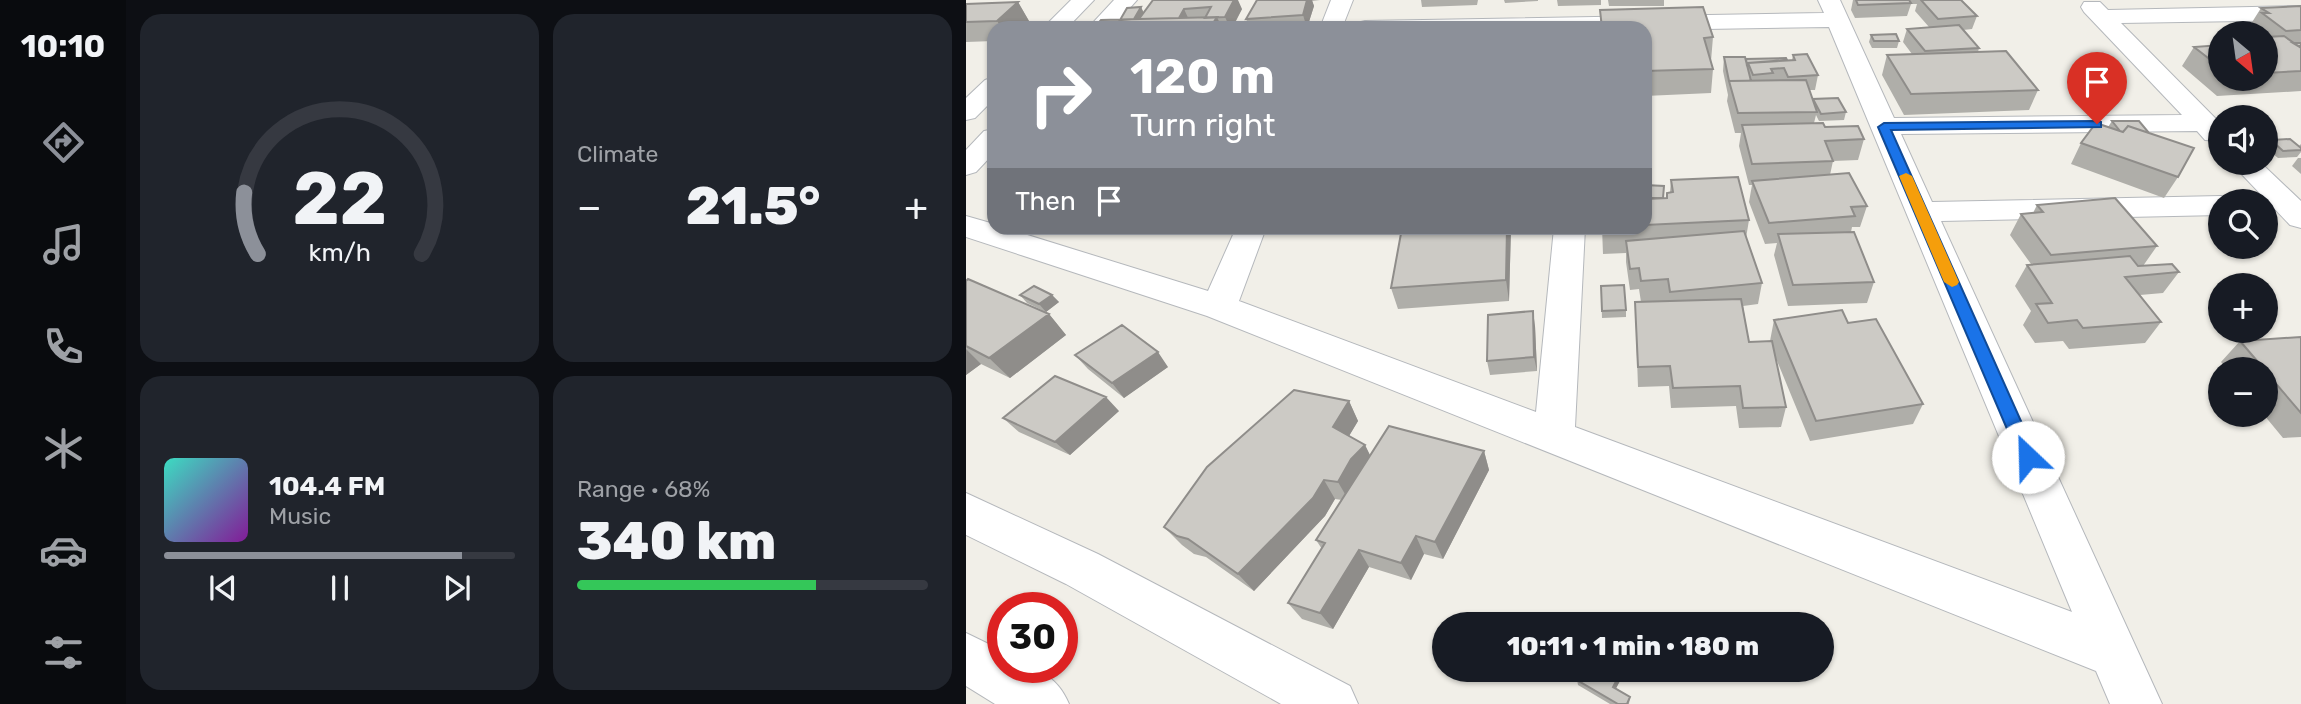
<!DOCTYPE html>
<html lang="en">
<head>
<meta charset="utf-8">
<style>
  :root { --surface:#171b24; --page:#20242c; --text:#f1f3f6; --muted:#9ea1a6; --line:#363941; --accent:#8c9099 }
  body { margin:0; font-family:Rubik,sans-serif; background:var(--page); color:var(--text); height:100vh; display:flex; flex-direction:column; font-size:26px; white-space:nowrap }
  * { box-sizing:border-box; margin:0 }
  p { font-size:23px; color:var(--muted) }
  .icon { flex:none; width:38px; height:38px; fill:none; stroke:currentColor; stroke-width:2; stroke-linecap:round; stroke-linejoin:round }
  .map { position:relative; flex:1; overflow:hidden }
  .panel { display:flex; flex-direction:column; gap:14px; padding:14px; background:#0d0f14; width:840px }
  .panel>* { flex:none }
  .top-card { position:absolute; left:21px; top:21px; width:665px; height:214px; border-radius:21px; box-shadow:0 2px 5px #0004; background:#8c9099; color:#fff; overflow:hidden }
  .needle { width:46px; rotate:151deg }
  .buttons { position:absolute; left:1242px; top:21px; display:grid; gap:14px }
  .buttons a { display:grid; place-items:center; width:70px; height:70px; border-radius:50%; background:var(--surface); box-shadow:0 2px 5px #0004; font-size:35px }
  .speed { position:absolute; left:21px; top:592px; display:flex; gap:14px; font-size:35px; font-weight:700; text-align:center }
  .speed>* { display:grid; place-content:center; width:91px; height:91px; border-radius:50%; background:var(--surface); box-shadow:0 2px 5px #0004; line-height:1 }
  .speed .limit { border:10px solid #d22; background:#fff; color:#111 }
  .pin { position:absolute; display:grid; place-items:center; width:60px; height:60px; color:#fff; margin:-72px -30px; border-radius:50% 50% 50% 0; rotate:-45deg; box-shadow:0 0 7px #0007 }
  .pin .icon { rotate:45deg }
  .me { position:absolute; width:77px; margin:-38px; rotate:336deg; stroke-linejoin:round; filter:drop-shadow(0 0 5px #0008) }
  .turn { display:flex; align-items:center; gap:24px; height:147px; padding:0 28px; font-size:32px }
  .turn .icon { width:91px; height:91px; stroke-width:2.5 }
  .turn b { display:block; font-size:49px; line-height:60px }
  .then { display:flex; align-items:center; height:66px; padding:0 28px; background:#0003; gap:14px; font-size:26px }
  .big { font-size:52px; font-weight:800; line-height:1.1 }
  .panel .widget { flex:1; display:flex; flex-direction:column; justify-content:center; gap:10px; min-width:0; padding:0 24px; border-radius:21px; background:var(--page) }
  .panel .dial { align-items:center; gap:0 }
  .dial svg { height:182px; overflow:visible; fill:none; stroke:var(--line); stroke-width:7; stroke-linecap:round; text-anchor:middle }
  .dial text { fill:var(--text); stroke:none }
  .song { display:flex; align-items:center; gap:21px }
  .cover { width:84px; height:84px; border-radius:10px; background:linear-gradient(135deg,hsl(170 70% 55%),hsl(290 70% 35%)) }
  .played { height:7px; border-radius:4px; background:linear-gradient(90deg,var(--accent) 85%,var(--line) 85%) }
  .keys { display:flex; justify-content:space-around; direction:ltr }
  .heat { display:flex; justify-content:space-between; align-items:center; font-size:38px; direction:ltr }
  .charge { height:10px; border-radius:5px; background:linear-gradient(90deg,#34c759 68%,var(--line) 0) }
  .panel .tiles { flex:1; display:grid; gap:14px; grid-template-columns:repeat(2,1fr) }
  .trip { position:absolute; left:466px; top:612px; width:402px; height:70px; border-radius:35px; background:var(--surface); box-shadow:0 2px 5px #0004; font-weight:800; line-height:70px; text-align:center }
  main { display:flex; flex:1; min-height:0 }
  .dock { display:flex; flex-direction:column; width:126px; justify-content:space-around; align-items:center; background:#090b0e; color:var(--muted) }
  .dock .icon { width:49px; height:49px }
  .dock .active { color:var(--accent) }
  .dock b { font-size:32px; color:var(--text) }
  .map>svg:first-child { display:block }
</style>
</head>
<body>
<main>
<nav class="dock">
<b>10:10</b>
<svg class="icon active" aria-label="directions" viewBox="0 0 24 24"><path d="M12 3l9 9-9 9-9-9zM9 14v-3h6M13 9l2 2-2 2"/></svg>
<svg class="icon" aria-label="music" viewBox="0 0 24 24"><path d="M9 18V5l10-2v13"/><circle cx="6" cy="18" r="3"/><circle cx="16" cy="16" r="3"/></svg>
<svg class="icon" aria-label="phone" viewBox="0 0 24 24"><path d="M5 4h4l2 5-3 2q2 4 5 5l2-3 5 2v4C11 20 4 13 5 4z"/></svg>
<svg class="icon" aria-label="climate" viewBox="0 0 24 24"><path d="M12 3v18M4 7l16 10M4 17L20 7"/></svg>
<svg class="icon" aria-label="car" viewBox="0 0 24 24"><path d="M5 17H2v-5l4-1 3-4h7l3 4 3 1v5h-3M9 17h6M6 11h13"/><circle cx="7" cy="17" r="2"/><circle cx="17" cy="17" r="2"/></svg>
<svg class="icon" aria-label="filters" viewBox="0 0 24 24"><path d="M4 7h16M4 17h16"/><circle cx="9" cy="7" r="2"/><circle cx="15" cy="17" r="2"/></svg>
</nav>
<section class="panel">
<div class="tiles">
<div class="widget dial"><svg viewBox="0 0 100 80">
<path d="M14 69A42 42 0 1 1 86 69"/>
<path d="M14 69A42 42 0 0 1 8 42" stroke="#8c9099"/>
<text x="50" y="56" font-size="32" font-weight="700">22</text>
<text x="50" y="72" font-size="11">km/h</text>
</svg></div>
<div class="widget"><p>Climate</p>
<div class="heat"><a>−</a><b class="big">21.5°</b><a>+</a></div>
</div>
<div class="widget">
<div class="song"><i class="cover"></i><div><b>104.4 FM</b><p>Music</p></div></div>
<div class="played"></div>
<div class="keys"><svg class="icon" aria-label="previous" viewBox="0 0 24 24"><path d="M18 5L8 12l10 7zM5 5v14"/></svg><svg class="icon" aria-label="pause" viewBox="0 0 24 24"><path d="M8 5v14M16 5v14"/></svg><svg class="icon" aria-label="next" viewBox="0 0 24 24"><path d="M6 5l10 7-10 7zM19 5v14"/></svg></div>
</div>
<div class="widget"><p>Range · 68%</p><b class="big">340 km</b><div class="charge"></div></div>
</div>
</section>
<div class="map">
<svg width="1335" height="704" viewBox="0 0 1335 704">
  <rect width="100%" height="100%" fill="#f1efe8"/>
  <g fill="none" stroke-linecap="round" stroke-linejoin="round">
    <defs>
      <path id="street" d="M105,0h23l-27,28h-24z
        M148,0h23l-25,28h-24z
        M365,0h22l-11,28h-22z
        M852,0h22l54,118 288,-3 -98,-103 -3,-5 3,-5h16l8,8 193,-4v14l-180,3 100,101v17l-16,-1 -8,-9 -296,3 31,68 289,-6 13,5h-13v14l-280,6 221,483h-52l-14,-33 -889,-355 -241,-79v-21l28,8v4h11l203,63 28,-63h30l-27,73 297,111 18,-184h31l-10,199 497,185 -243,-585 -184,3 -291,-2 3,-5 8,-2 459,-8z
        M28,77v22l-19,19 -9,2v-22l19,-18z
        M28,129v24l-18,19 -10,3v-25l18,-19z
        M1265,163h30l40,38v27l-11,-3z
        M0,493l132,61 252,132 8,18h-77l-215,-120 -100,-49z
        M0,633l37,18v16c32,0 53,6 66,37h-74l-29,-18z"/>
    </defs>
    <!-- street casing -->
    <use href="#street" stroke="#b5b8bc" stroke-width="2"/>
    <!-- street -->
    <use href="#street" fill="#fff" fill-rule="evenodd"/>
  </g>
  <!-- wall -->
  <path fill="#afaea9" d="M187,0l89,9 -9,18 16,-1 -3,-7 11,-19h63l-8,1 2,5 -7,22h-213l26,-8 21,-13 3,6z
    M455,0h57l-1,5 -55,2z
    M538,0h34v1l-33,2z
    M591,0h44v5l-43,1z
    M642,0h56v6h-55z
    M887,0h108l16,16 -5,13 -9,1 16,18 -1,4 60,38 -9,20 -125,5 -22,-40 5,-20 25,-1 -9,-12 4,-13 22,-2 -14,-16 2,-7h-6l-4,12 -52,2 -4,-8z
    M52,2l11,19 -7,7h-28v13l-28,1v-38z
    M1335,6v85l-84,5 -35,-30 12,-19 24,-2 3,-3v37h45v-46h-16l2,-4 -3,-2 12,-19z
    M634,10l113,27 -2,24 2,8 -2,24 -66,3v-68h-44z
    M905,35l28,6 -2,7h-25l-3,-6z
    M827,55l25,20 -3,15h-6l4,11 33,11 -2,8 -25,1 -3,-6 -2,8 50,16 -6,21 -25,1 -3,14 37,31 -7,21h-8l-1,5 23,50 -7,21 -79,3 -14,-51 3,-12 -12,1 -16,-42 3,-17h-3l-10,-39 2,-13h-6l-8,-32 1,-6 -5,-24 1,-14 63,3h5z
    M1146,121l66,56 -14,21 -93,-34 10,-21 27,-16z
    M1305,140l28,6 2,-2v8l-4,5 -19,1 -12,-10z
    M1332,158h3v16l-9,-8z
    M705,180l78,40 -3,18 16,45 -4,21 -15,2 6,36 21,-1 4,-21 74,3 75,81 -10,20 -103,17 -35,-85 11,51 -5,20 -42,1 -3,-22 -65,2 -2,-22 -31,1 -3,-85h6l-2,-13 -9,1 -4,-28v-9l-23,1 -1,-26h43v-43l18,13h3l1,-5 3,-1z
    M1071,205l120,41 -14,20 36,6 -16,21 -23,2 21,27 -16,21 -76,6 -6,-8 -28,2 -12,-18 8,-14 -16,-25 12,-21 4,-1 -21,-29 11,-21 12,-1z
    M436,228h109l-2,73 -111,8 -7,-21z
    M0,281l83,33 17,21 -56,43 -29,-14 -15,11z
    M635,286l25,24v7l-24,1z
    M54,295h32l7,7 -13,10 -19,-9z
    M569,326l2,45 -47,4 -3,-14z
    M1335,337v100l-18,1 -19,-23h2v-46h-39l-6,-7 19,-21z
    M109,355l93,12 -44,31 -36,-29z
    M383,401l9,20 -9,15 16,9 5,11 114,-5 5,19 -46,89 -19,-5 -13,26 -42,-13 -36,62 -31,-10 -14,-16 34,-54 -6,-9 26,-40 -7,-1 -10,17 -71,75 -48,-34 -12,-3 -12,-9 -18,-18z
    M153,411l-49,44 -51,-23 -16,-14z
    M616,670h43l-9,18 14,9 -1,7h-19l-32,-19 -1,-5z"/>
  <!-- shaded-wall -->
  <path fill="#8f8d8a" d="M268,0h4l4,9 -10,19h-2l-5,-11z
    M341,0h5l2,6 -7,22 -4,-13z
    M52,2l11,19 -7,7h-20l-5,-7z
    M175,7l3,7 -3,5h-7z
    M218,9l6,13 -11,-4z
    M251,17l5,11h-12z
    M541,228h4l-2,73 -3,-21z
    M86,295l7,7 -13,10 -7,-8z
    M567,311l2,15 2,45 -3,-14z
    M83,314l17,21 -56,43 -21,-20z
    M0,349l15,15 -15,11z
    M192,352l10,15 -44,31 -12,-15z
    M140,397l13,14 -49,44 -15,-13z
    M383,401l9,20 -15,25 -10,-19z
    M399,445l10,20 -26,36 -11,-19 13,-23z
    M518,451l5,19 -46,89 -8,-17z
    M358,480l11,19 -10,17 -71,75 -16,-17z
    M450,536l8,18 -13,26 -10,-17z
    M393,550l10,17 -36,62 -13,-16z
    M656,670h3v2l-11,20 -1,-5z"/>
  <!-- building -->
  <path fill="#cccac5" stroke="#8f8d8a" stroke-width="2" d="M187,0h81l-9,17 -20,1 6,-11 -27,2 -5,9 -40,1z
    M291,0h50l-4,15 -57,4z
    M890,0h53l2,3 -53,2z
    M955,0h40l16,16 -39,3z
    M52,2l-21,19 -31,1v-18z
    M1335,6v24l-15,1 -24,-18h7l-8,-5z
    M175,7l-7,12 -14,1 7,-12z
    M737,7l10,30 -9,1 9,31 -68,2v-43h-43l-2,-18z
    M251,17l-7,11h-116l7,-8z
    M318,23l-1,5h-58z
    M993,25l20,23 -54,3 -18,-22z
    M930,34l3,7h-25l-3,-6z
    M1318,36l17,12v23l-35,2v-36z
    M1327,43h8v3h-3z
    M1255,45v23l-27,-21z
    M1040,51l32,39 -127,4 -24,-39z
    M841,54l11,21 -30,2 -4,-9 -13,1 2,4 -20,2 -5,-12 47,-3 -2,-5z
    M758,57h21l6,24h-22z
    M820,58l1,2 -39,3 -1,3 -1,-7z
    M840,80l11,32 -79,1 -9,-32z
    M872,98l8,14 -25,2 -8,-15z
    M1146,121h27l10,12 -21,-7 -5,6 -3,-1z
    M857,123l2,4 33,-1 6,13 -39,2 8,20 -81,3 -10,-39z
    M1130,123l27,9 5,-6 66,22 -16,29 -97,-34z
    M1324,139l11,9v2l-18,1 -12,-11z
    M883,173l18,33 -16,1 4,9 -86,7 -17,-42z
    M772,177l11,43 -104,5v-26l22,-1v-5l6,-1 -2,-12z
    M679,185l19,1 -1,12h-18z
    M1149,198l42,48 -106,9 -30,-41 22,-2 -6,-7z
    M436,228h105l-1,52 -115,8z
    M636,228h29v4l-29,1z
    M778,231l18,52 -92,9 -2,-13 -27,2 -2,-13 -9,1 -4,-28z
    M888,232l20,50 -81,3 -15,-51z
    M1164,256l8,10 34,-2 7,8 -54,5 36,45 -78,6 -6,-8 -29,3 -12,-19 16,-1 -25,-38z
    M2,279l81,35 -60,44 -23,-12v-65z
    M658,285l2,25 -24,1 -1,-25z
    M68,286l18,9 -13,9 -19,-9z
    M775,299l8,43 23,-1 14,66 -43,1 -3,-22 -67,2 -3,-22 -32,1 -3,-65z
    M876,310l6,13 28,-4 47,85 -107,17 -42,-101z
    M567,311l1,46 -47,4 1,-46z
    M156,325l36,27 -46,31 -37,-28z
    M1335,337v76l-35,-41v-3h-2l-24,-28z
    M89,376l51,21 -51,45 -52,-24z
    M328,390l55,11 -16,26 32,18 -14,14 -13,23 -14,-2 -11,18 -75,76 -50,-35 -11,-3 -13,-9 43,-60z
    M423,426l95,25 -49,91 -19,-6 -15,27 -42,-13 -39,63 -32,-10 37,-60 -9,-3z
    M616,670h40l-9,17 17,10 -3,7h-9l-41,-24z"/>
  <!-- route -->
  <path fill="#1a73e8" stroke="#114b97" stroke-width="2" d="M1131,121l4,1v5l-210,3 146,327 -3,5 -6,3 -6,-3 -3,-5 -141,-330 6,-4z"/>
  <!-- slow -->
  <path fill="#f59e0b" d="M940,173l6,3 47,106 -2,3 -5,2 -8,-5 -45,-106z"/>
</svg>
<div class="buttons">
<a><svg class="needle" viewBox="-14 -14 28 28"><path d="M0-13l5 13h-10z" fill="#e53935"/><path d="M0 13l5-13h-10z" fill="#9ea1a6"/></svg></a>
<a><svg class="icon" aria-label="sound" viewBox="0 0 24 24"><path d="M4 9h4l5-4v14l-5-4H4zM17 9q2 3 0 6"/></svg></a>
<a><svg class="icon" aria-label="search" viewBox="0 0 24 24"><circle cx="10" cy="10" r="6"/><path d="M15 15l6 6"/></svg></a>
<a>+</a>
<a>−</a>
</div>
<div class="speed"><div class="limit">30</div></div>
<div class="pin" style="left:1131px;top:124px;background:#d93025"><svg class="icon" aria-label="arrive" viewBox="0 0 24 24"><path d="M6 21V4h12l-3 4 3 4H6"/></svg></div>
<svg class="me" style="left:1062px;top:457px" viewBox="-20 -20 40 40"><circle r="19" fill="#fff"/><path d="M0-13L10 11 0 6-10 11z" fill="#1a73e8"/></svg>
<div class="trip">10:11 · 1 min · 180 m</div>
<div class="top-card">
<div class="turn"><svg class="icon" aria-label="right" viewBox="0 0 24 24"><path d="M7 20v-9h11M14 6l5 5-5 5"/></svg><div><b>120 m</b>Turn right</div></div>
<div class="then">Then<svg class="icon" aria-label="arrive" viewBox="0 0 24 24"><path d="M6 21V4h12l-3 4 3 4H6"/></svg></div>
</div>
</div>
</main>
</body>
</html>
